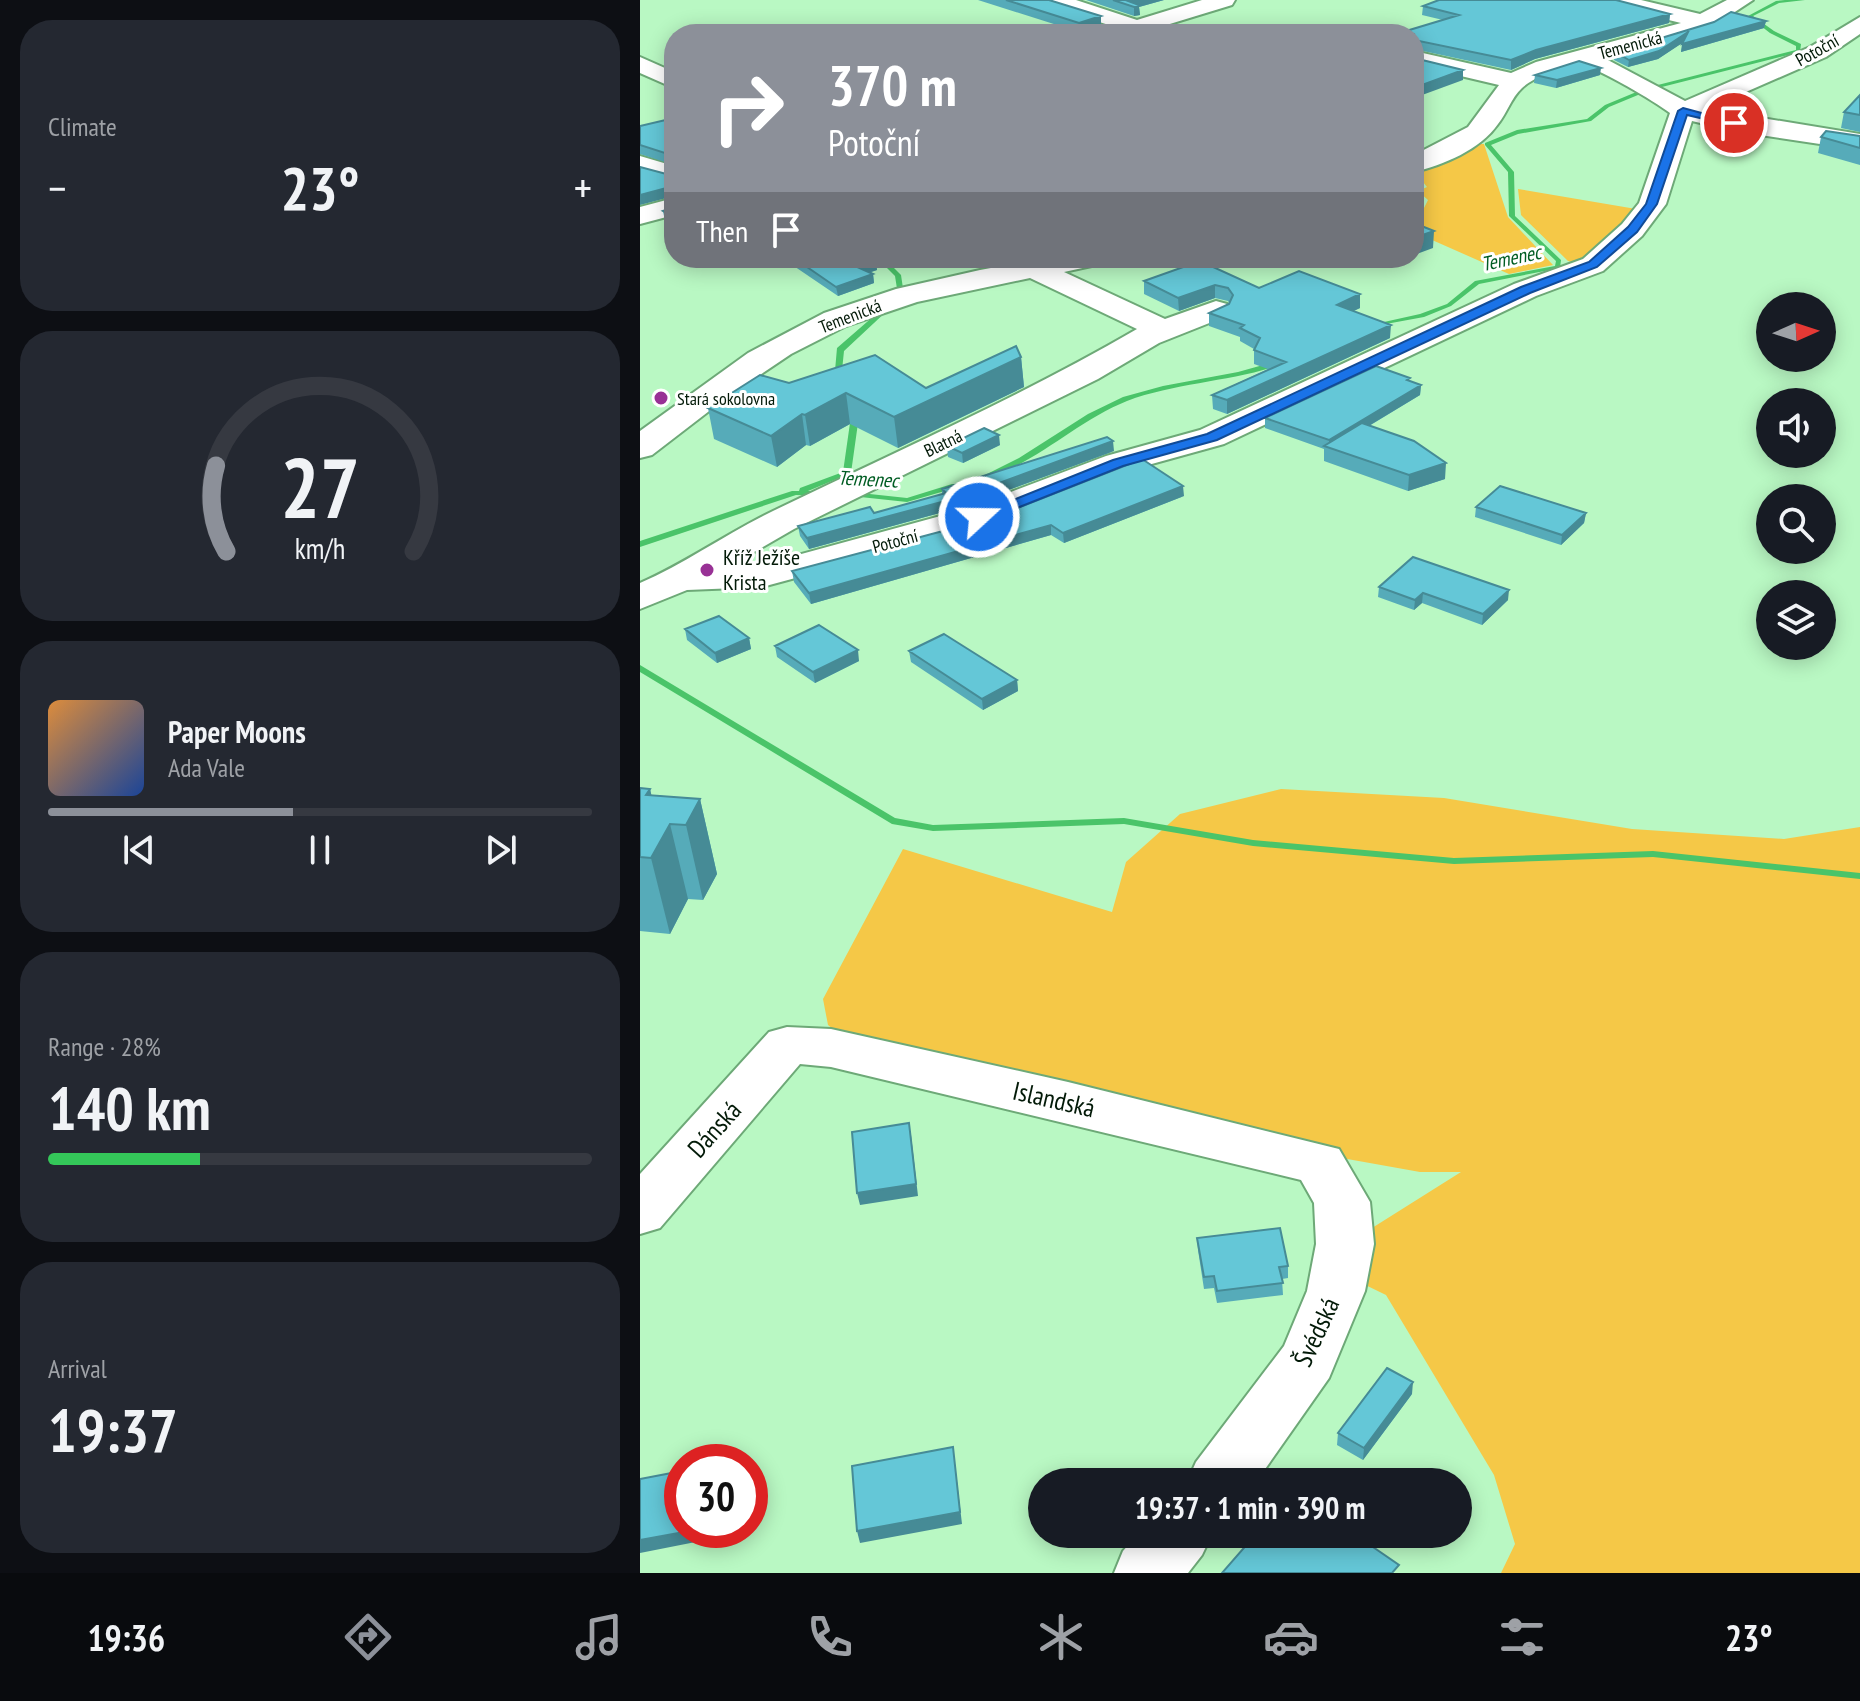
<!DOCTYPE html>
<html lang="en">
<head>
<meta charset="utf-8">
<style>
  :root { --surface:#171b24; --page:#242831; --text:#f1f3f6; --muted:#9ea1a6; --line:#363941; --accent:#8c9099 }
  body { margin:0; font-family:"PT Sans Narrow",sans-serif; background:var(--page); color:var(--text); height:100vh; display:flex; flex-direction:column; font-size:30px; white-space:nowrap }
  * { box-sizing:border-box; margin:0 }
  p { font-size:26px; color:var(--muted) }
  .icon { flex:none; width:44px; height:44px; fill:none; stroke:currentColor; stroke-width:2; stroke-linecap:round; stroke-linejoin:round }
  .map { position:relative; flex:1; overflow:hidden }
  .panel { display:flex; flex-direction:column; gap:20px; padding:20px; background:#0d0f14; width:640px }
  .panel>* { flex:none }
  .hud { position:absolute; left:24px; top:24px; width:760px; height:244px; border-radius:32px; box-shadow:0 4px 20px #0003; background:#8c9099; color:#fff; overflow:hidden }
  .needle { width:52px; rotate:87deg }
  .tools { position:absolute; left:1116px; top:292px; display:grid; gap:16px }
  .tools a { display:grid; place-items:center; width:80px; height:80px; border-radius:50%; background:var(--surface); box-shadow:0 4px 20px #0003; font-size:40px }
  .speed { position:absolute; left:24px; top:1444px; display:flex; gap:16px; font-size:40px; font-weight:700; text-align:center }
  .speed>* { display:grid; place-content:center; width:104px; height:104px; border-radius:50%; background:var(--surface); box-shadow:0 4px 20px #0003; line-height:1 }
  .speed .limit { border:12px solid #d22; background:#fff; color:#111 }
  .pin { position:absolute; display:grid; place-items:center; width:68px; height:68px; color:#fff; margin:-34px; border:4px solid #fff; border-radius:50%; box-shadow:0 2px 8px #0007 }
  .me { position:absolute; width:88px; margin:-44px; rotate:69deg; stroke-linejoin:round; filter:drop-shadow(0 0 6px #0008) }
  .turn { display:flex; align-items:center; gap:28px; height:168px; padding:0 32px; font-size:36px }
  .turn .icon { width:104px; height:104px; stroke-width:2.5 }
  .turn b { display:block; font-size:56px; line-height:68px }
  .then { display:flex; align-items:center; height:76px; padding:0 32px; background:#0003; gap:16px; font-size:30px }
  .big { font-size:60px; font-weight:800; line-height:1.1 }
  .panel .tile { flex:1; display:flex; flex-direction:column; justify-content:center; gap:12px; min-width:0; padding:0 28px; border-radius:32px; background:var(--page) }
  .panel .dial { align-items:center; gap:0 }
  .dial svg { height:208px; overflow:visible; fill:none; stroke:var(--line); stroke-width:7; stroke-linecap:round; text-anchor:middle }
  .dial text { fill:var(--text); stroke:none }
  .song { display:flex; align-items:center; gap:24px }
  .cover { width:96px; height:96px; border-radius:12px; background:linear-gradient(135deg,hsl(30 70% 55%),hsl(220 70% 35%)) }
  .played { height:8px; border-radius:4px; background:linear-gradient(90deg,var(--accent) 45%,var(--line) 45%) }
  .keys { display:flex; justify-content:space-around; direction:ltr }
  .heat { display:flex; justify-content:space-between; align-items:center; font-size:44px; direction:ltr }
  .charge { height:12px; border-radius:6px; background:linear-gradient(90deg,#34c759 28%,var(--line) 0) }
  .trip { position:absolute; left:388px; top:1468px; width:444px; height:80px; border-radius:40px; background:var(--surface); box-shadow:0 4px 20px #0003; font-weight:800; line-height:80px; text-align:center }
  .dock { display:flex; height:128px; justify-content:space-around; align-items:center; background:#090b0e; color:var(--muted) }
  .dock .icon { width:56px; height:56px }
  .dock .current { color:var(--accent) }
  .dock b { font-size:36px; color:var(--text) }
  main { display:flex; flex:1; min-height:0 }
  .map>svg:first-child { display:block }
</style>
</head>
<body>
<main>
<section class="panel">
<div class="tile"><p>Climate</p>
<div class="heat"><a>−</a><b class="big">23°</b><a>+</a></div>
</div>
<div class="tile dial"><svg viewBox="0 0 100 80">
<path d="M14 69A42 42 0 1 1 86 69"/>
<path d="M14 69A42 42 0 0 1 10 36" stroke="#8c9099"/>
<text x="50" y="56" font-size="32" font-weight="700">27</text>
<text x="50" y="72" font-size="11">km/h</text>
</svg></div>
<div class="tile">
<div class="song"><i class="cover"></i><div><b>Paper Moons</b><p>Ada Vale</p></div></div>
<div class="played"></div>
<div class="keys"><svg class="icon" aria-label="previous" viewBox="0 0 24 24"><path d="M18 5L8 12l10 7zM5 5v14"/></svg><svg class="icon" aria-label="pause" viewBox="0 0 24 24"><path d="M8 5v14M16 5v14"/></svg><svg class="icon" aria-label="next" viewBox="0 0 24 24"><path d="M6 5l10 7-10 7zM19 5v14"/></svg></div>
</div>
<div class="tile"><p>Range · 28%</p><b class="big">140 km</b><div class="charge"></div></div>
<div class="tile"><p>Arrival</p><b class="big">19:37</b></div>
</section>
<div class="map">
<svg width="1220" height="1573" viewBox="0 0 1220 1573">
  <rect width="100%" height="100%" fill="#b9f8c3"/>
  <!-- green -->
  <path fill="#f5c847" d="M839,144h5l24,73 45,48 -44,9 -95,-42v-16l8,-4 6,-12 -10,-9 9,-4 -4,-5 -9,1v-8z
    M878,189l124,21 -59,55 -15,-4 -47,-46z
    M641,789l163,9 188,31 152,10 76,-12v746h-359l14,-29 -21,-69 -108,-180 -68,-33 143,-90h-41l-95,-17 -482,-118 -15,-12 -5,-26 80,-150 209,63 14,-50 54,-48z"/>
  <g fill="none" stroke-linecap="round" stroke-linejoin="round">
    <!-- stream -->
    <path fill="#4ac469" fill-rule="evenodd" d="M1145,0h20l-26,3 -26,13 21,15 27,13 -1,8 -150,38 -41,17 -18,14 -73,13 -27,11 23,27 1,44 46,44 -1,8 -81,16 -28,22 -27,11 -49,9v-2l45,-10 27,-10 28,-23 80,-15 1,-5 -47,-45 -1,-44 -23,-27v-2l32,-13 70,-11 18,-14 41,-17 150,-38v-4l-26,-13 -22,-17 28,-15z
      M237,258h7l17,17 3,20 -60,56 -3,29 -4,2h-3l3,-34 61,-53 -3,-19z
      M634,362h3v4c-49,16 -102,17 -150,35 -50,20 -89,61 -140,77l-4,-2 36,-18 69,-44 35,-17 40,-11 75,-14z
      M207,412h6l5,11 -7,50 -43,18 18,1v4l-30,-1 -156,52v-6l152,-50h7l1,-3 43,-16 7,-49 -4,-9z
      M312,484h3v4l-48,14 -56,-6 -4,-2 4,-2 56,6z
      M0,665l255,153 38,7 191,-7 129,22 201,18 199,-7 207,22v6l-207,-22 -199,7 -201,-18 -129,-22 -191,7 -41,-7 -252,-152z"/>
    <defs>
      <path id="minor" d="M403,0h33l61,20 65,-20h33l-3,5 -95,29 -91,-29z
        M964,0h37l59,14 27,-14h26l-41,27 -106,32 79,42 125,-54 50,-30v17l-34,23 -119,52 153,25v16l-126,-19 -42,-10 -26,83 -24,32 -39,35 -67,25 -312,148 -94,26 -138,55 -230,62 -75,3 -47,19v-26c46,-20 87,-50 133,-72 122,-59 247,-114 364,-182l-107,-51 -113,24 -71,24 -55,28 -61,41 -78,60 -12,3v-27l108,-78 76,-40 72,-24 84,-19 64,-12h61l-4,6 -37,8 101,47 51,-18 11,3 4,6 -4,6 -68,27 -61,36 -304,150 -64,37 31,-1 205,-56 140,-53 94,-26 314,-146 69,-25 39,-35 17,-21 31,-90c-16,-12 -68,-43 -86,-47 -14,-4 -52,12 -62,22 -11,10 -15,25 -24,36 -18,26 -55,41 -84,48v-17l54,-28 31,-42 -85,-20v-14l97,22 25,-11 145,-39 -74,-18z
        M0,57l34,15v16l-34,-15z
        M0,156l34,10v17l-34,-10z
        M34,198v17l-34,9v-17z
        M147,1027l44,2 237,53 271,67 31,53 4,42 -9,47 -36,87 -73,104h-69l9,-20 88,-116 23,-55 9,-47 -2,-41 -13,-23 -470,-113 -31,-3 -140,164 -20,6v-60l129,-142z
        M498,1534h74l-10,21 -14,18h-74l9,-22z"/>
    </defs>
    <!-- minor casing -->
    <use href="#minor" stroke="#6da977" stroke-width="4"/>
    <!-- minor -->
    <use href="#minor" fill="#fff" fill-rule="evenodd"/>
  </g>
  <!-- wall -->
  <path fill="#56abb9" d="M338,0h71l52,26 -22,6z
    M446,0h78l-25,7 1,8 -6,1z
    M796,0h180l54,14 -1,9 -134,36 -24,11 -97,-21v-15l29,-14 -21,-5 1,-9 15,-5z
    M1126,21l-2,7 -83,24 2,-10 -25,17 -30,8 -14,-7 1,-8z
    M895,75h65l-44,13 -22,-5z
    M1220,95v37l-19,-4 3,-16z
    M34,118v47l-34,-11v-28z
    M1220,136v29l-42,-12 3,-16z
    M34,207v18l-9,-4 -2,-10z
    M142,258h90l4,3 1,9 -6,2 2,2 1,9 -36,13z
    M739,258h26l-14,5z
    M504,281l115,7 101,20 -7,3 37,27 -163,76 -14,-5 -1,-14 56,-26 -14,-5v-15l-14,-8v-4l-31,-11v-13l21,-9 -2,-3 -13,-3 -36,13 -35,-17z
    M381,357l3,30 -126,61 -48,-24 -40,22 -4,-1 -29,22 -63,-28 -6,-31 81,-25 137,5z
    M770,382l11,3 -1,10 -51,31 76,53 -37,12 -84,-30v-12l-59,-21v-10z
    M360,445l-37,18 -15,-6 -1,-11z
    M474,451l-149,55 -156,43 -9,-13 -2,-10 76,-13 68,-19v-5z
    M544,496l-120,47 -13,-8 -240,69 -17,-22 -2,-11z
    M836,507l110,6 -2,10 -23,22 -86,-28z
    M739,587l129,13 -26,25 -60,-22 -8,7 -36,-13z
    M45,629l64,9 2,11 -34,14 -30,-23z
    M135,646l84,15 -44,22 -38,-26z
    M269,651l108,29 1,11 -35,19 -72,-48z
    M0,788l10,1 1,6 49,4 17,75 -14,26 -15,-1 -18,35 -30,-3z
    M557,1238l91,28v12l-6,1 1,16 -66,8 -3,-15 -10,1 -6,-39z
    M772,1394l-49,66 -26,-15 1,-12z"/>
  <!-- shaded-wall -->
  <path fill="#468b96" d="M492,0h32l-25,7 1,8 -6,1v-9l-6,-6z
    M1030,14l-1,9 -134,36 -24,11v-10l25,-10z
    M461,16v10l-22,6v-9z
    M1126,21l-2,7 -83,24 1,-8z
    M1048,32l-1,8 -29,19 -30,8 1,-7z
    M961,68l-1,7 -44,13 1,-8z
    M823,70v10l-49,18v-10z
    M34,186v10l-34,9v-10z
    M794,231l-1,17 -19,7v-17z
    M751,258h14l-14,5z
    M236,261l1,9 -18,6 -2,-9z
    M233,274l1,9 -36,13 -2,-9z
    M575,285v13l-36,13 -1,-13z
    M720,294v14l-23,11v-14z
    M751,325l-1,13 -163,76v-14z
    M381,357l3,30 -126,61 -4,-31z
    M781,385l-1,10 -88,53 -3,-1v-7z
    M206,393l4,31 -40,22 -5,-31z
    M162,414l4,31 -29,22 -6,-31z
    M359,435l1,10 -37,18 -1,-10z
    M473,441l1,10 -149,55 -156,43 -2,-11z
    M806,463l-1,16 -37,12 1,-16z
    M543,486l1,10 -120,47 -1,-10z
    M946,513l-2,10 -23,22 1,-10z
    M411,525v10l-240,69 -2,-11z
    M869,590l-1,10 -26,25 1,-11z
    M783,593l-1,10 -8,7 1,-10z
    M109,638l2,11 -34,14 -2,-10z
    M218,650l1,11 -44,22 -2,-11z
    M377,680l1,11 -35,19 -1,-11z
    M10,789l12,50 8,-15 18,75 -18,35 -19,-76 -5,-63z
    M60,799l17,75 -14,26 -17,-75z
    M271,1135l7,61 -58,9 -3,-12z
    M773,1382l-1,12 -49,66 1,-12z
    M313,1447l9,77 -102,19 -3,-12z
    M55,1530h36v5l-91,18v-13z"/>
  <!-- building -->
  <path fill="#64c7d7" stroke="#468b96" stroke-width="2" d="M366,0h43l52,16 -22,7z
    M473,0h19l-4,1 11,4 -5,2z
    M799,0h177l54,14 -134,36 -25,10 -97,-20v-6h-18l63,-19 -36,-9z
    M1091,12l35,9 -84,23 6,-12 -29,19 -30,9 -14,-8 99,-30z
    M644,31l7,3h-17z
    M774,58l49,12 -49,18z
    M939,61l22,7 -44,12 -22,-5z
    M1220,95v20l-16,-3z
    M34,118v38l-34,-11v-19z
    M1186,131l34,5v12l-39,-11z
    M0,167l34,9v10l-34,9z
    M34,207v10l-11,-6z
    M774,223l20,8 -20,7z
    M154,258h78l4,3 -19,6 16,7 -37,13z
    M560,261l59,27 40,-17 61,23 -23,11 54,20 -164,75 -15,-5 74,-33 -32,-12 6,-12 -20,-10 4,-3 -35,-12 20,-9 4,-9 -5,-7 -13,-3 -37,13 -34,-17z
    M376,346l5,11 -127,60 -48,-24 -41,22 -3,-1 -31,22 -63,-28 52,-33 29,8 86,-28 51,33z
    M736,366l34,12 -3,2 14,5 -92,55 -64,-22z
    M722,423l52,18 32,22 -37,12 -85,-29z
    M344,428l15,7 -37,18 -15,-7z
    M467,437l6,4 -149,55 -157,42 -9,-12 72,-19 4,6 72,-20 -4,-4z
    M502,459l41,27 -120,47 -12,-8 -242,68 -17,-22 200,-53z
    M860,486l86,27 -24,22 -86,-28z
    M773,557l96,33 -26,24 -60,-21 -8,7 -36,-13z
    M79,616l30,22 -34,15 -30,-24z
    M179,625l39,25 -45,22 -38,-26z
    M304,634l73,46 -35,19 -73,-48z
    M0,788l10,1 -4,6 54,4 -14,26 -16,-1 -19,34 -11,-1z
    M269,1123l7,61 -59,9 -5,-61z
    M640,1228l8,38 -9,1 4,16 -66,8 -3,-15 -10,1 -7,-39z
    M747,1368l26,14 -49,66 -26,-15z
    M313,1447l7,65 -103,19 -5,-65z
    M42,1471v59h13l-55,10v-61z
    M616,1534h98l45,31 -7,8h-170z"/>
  <!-- route -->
  <path fill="#1a73e8" stroke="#114b97" stroke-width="2" d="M1043,108l56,15 -5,3 -47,-11 -30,89 -20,28 -40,35 -67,26 -313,147 -94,26 -139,55h-11l-2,-4 142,-57 94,-26 314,-147 68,-25 39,-35 18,-23 32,-93z"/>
  <!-- markers -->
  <g fill="#983195" stroke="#fff" stroke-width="3">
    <circle cx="21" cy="398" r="8"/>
    <circle cx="67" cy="570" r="8"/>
  </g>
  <g text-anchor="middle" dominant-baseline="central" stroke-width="6" stroke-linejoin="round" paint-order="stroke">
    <!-- far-street labels -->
    <g font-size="18" fill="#031a08" stroke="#fff">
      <text transform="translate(990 45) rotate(-15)">Temenická</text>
      <text transform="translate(1177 50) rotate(-29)">Potoční</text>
      <text transform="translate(210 316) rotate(-21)">Temenická</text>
      <text transform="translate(303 443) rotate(-26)">Blatná</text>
      <text transform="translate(255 541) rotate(-15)">Potoční</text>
    </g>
    <!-- far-poi labels -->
    <g font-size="18" fill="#031a08" stroke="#fff" text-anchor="start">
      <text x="37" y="398">Stará sokolovna</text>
    </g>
    <!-- far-water labels -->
    <g font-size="20" font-style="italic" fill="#005d23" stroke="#fff">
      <text transform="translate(871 258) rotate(-12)">Temenec</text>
      <text transform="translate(228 479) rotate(3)">Temenec</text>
    </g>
    <!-- poi labels -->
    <g font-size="22" fill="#031a08" stroke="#fff" text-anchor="start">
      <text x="83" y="557">Kříž Ježíše<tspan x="83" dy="25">Krista</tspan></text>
    </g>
    <!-- near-street labels -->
    <g font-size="26" fill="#031a08" stroke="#fff">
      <text transform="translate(414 1099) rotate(13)">Islandská</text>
      <text transform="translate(74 1129) rotate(-48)">Dánská</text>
      <text transform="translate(676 1332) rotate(-65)">Švédská</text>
    </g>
  </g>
</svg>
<div class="tools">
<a><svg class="needle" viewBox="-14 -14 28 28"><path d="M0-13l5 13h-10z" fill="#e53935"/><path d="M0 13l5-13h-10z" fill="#9ea1a6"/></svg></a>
<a><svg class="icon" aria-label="sound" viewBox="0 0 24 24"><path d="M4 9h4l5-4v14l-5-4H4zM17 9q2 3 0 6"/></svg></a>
<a><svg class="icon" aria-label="search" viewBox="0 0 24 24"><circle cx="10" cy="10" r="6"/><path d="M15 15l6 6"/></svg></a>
<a><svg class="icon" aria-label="layers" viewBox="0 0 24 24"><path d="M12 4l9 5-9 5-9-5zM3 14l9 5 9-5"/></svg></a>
</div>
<div class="speed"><div class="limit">30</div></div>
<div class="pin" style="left:1094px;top:123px;background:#d93025"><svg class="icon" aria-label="arrive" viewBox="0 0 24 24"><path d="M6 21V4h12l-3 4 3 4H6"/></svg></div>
<svg class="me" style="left:339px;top:517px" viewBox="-20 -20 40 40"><circle r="17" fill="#1a73e8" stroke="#fff" stroke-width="3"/><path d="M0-11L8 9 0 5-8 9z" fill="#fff"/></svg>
<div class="trip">19:37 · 1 min · 390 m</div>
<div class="hud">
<div class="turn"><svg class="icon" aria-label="right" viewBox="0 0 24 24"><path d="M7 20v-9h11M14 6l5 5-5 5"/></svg><div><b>370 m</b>Potoční</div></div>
<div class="then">Then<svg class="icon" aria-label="arrive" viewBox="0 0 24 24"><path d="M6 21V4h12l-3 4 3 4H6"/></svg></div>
</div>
</div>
</main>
<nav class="dock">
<b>19:36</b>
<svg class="icon current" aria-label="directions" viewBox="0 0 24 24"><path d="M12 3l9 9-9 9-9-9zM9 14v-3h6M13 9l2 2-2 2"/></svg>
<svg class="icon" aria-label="music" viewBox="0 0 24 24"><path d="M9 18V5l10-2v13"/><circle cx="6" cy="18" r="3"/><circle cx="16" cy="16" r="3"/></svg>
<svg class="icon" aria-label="phone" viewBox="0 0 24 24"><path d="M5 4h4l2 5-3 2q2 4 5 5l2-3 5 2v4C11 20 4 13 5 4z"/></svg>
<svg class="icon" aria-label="climate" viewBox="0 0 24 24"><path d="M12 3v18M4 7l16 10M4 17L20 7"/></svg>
<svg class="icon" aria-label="car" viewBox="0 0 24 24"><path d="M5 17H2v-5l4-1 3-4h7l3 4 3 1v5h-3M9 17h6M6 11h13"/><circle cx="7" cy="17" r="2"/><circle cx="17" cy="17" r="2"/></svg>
<svg class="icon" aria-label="filters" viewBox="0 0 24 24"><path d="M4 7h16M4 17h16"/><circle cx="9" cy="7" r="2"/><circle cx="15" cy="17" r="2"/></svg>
<b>23°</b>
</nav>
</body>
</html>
